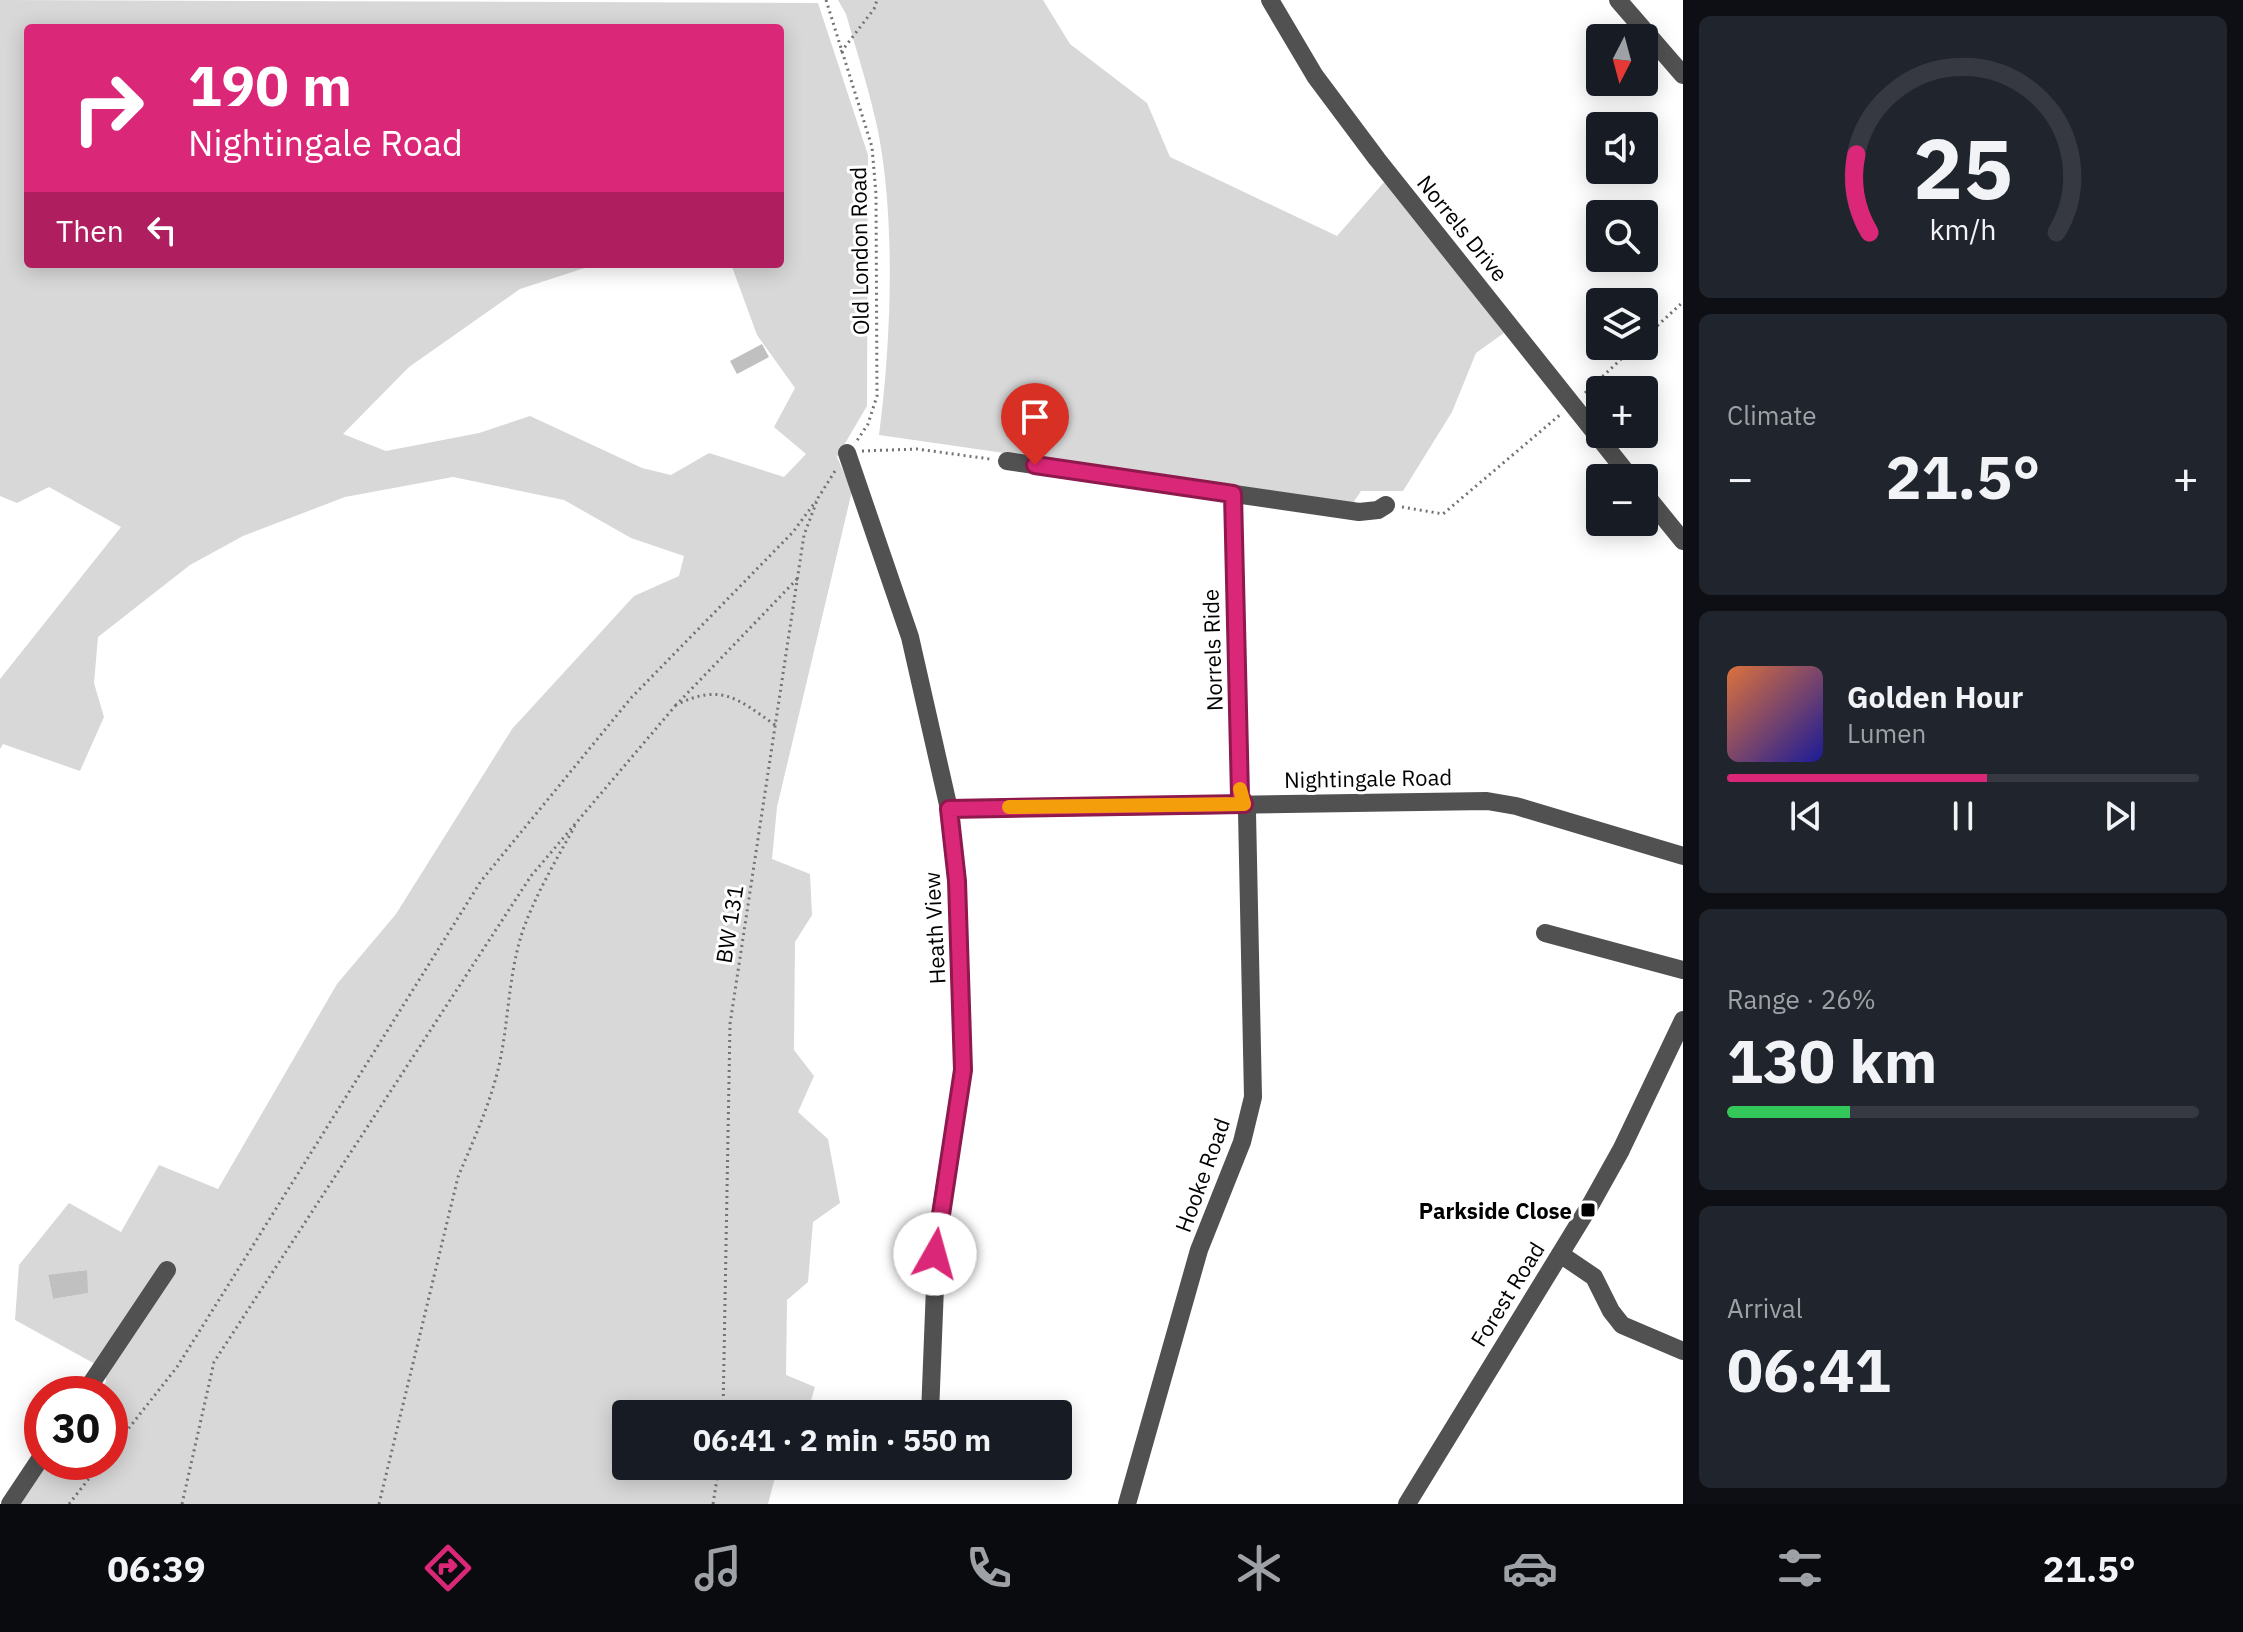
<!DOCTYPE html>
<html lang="en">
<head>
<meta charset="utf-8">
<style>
  :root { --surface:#171b24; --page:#20242c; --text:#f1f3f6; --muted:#9ea1a6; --line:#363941; --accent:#db2777 }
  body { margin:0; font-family:"IBM Plex Sans",sans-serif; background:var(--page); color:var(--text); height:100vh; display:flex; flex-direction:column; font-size:30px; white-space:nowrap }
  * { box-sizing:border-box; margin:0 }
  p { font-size:26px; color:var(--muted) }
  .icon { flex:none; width:44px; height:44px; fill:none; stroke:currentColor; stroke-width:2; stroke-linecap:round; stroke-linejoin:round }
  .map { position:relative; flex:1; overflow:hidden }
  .side { display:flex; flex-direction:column; gap:16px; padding:16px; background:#0d0f14; width:560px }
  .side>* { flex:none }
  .top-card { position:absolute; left:24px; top:24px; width:760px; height:244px; border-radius:8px; box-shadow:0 4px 20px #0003; background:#db2777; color:#fff; overflow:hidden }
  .needle { width:52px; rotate:186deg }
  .controls { position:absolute; left:1586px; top:24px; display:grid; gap:16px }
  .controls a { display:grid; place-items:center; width:72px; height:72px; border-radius:8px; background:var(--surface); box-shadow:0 4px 20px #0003; font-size:40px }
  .speed { position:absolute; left:24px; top:1376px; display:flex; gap:16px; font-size:40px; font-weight:700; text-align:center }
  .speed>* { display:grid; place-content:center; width:104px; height:104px; border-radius:50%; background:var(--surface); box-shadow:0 4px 20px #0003; line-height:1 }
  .speed .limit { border:12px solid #d22; background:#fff; color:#111 }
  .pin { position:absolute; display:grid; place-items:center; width:68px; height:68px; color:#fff; margin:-82px -34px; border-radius:50% 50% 50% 0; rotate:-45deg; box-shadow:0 0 8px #0007 }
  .pin .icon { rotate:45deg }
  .me { position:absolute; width:88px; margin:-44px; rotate:7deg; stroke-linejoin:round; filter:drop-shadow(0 0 6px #0008) }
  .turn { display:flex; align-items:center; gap:28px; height:168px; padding:0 32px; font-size:36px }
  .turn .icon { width:104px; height:104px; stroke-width:2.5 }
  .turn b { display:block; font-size:56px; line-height:68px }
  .then { display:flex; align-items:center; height:76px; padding:0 32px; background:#0003; gap:16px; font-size:30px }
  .big { font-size:60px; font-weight:800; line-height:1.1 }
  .side .card { flex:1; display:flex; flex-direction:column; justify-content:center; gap:12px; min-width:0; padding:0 28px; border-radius:12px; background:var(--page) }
  .side .dial { align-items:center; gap:0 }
  .dial svg { height:208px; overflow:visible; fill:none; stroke:var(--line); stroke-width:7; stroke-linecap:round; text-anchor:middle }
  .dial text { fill:var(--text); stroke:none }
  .song { display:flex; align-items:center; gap:24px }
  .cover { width:96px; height:96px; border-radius:12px; background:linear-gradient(135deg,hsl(20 70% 55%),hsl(240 70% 35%)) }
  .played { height:8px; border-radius:4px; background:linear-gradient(90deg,var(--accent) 55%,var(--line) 55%) }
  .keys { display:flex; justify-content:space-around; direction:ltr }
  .heat { display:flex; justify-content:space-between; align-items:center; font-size:44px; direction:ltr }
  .charge { height:12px; border-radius:6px; background:linear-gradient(90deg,#34c759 26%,var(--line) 0) }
  .trip { position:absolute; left:612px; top:1400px; width:460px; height:80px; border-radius:8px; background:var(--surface); box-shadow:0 4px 20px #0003; font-weight:800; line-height:80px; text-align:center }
  .tabs { display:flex; height:128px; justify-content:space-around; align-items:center; background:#090b0e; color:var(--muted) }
  .tabs .icon { width:56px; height:56px }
  .tabs .active { color:var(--accent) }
  .tabs b { font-size:36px; color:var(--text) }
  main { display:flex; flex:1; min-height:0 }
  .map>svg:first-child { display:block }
</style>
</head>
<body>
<main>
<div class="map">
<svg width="1683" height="1504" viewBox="0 0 1683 1504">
  <rect width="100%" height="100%" fill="#fff"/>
  <!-- green -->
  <path fill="#d8d8d8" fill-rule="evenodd" d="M0,0l818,3 50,152 -1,251 -30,51 15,34 -75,316 -5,52 38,15 2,41 -17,27 -1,108 20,26 -16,36 30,27 12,64 -27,19 -5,60 -21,18 -1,75 29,12 -8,27h-181v52h152l-10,38h-766l44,-42h64v-68h-13l9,-12v-12l-91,-50 4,-55 50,-62 52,29 38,-67 59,24 119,-205 59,-70 116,-185 122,-133 45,-20 5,-20 -53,-18 -67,-38 -111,-23 -108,20 -102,39 -53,29 -92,72 -4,46 10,34 -24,54 -77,-27 -3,5v-70l121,-152 -72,-40 -32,16 -17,-7zM28,28h752v236h-49l26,71 38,53 -21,39 32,27 -22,23 -75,-24 -38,22 -29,-7 -112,-52 -51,17 -93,18 -43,-17 66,-67 111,-78 77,-25h-569zM86,1270l1,23 -34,6 -5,-23z
    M838,0h205l27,44 77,59 23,54 167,79 48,-55 119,152 -28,20 -24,59 -49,79h-42l-8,12 -474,-68c12,-91 17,-213 -1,-304 -8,-39 -21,-78 -32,-117z"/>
  <!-- building -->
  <path fill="#c0c0c0" d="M762,344l7,13 -32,17 -7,-13z
    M87,1270l1,23 -35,6 -5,-24z"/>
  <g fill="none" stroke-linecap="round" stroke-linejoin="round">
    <!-- path -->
    <path stroke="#737373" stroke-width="3" stroke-dasharray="2 4" stroke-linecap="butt" d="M826,0l46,147 4,47 1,202 -9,28 -12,18
      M841,52l33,-43 3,-9
      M1644,338l39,-36
      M1585,393l50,-47
      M862,451l55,-2 73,10
      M1402,507l41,7 118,-100
      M775,725c-38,-27 -54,-42 -99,-20l123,-128
      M723,1414l7,-390 74,-489 14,-37 17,-27
      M110,1452l67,-85 304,-486 150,-183 162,-166 23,-31
      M69,1504l33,-42
      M182,1504l32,-142 317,-486 145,-171
      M379,1504l79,-327c16,-38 35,-79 43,-121 8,-42 8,-84 22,-126 13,-36 33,-70 52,-104
      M713,1504l6,-38"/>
    <!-- minor -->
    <path stroke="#515151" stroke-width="18" d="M1270,0l45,76 62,83 254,319
      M1618,0l65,75
      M847,453l63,184 39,172 8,72 6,189 -26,166 -7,178
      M1007,461l352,51 19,-2 8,-5
      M1644,493l39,48
      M949,809l538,-8 29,5 167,50
      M1545,933l138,37
      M1560,1254l34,23 17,34 11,14 61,26
      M84,1394l83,-124
      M10,1504l32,-48
      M1127,1504l72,-254 43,-108 11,-45 -6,-285 -7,-16 -7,-302
      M1407,1504l185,-302 29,-52 62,-130"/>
  </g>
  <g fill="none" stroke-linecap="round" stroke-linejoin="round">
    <defs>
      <path id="route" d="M935,1254l28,-184 -6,-189 -8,-72 295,-5 -4,-8 -7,-302 -198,-29"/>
    </defs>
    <!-- route casing -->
    <use href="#route" stroke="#8e194d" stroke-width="20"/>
    <!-- route -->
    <use href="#route" stroke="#db2777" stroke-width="14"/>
    <!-- slow -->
    <path stroke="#f59e0b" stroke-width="14" d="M1009,807l235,-3 -4,-15"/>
  </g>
  <!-- markers -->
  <rect fill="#000" stroke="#fff" stroke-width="3" x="1580" y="1202" width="16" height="16" rx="4"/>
  <g text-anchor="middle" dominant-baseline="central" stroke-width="6" stroke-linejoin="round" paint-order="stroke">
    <!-- street labels -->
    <g font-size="22" fill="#000" stroke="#fff">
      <text transform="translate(1463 228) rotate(51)">Norrels Drive</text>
      <text transform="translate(859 251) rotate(-91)">Old London Road</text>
      <text transform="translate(1212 650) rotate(-92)">Norrels Ride</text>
      <text transform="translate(1368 778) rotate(-1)">Nightingale Road</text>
      <text transform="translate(729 924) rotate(-81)">BW 131</text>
      <text transform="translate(934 928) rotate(-93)">Heath View</text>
      <text transform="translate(1202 1175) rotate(-70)">Hooke Road</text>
      <text transform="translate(1507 1294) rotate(-58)">Forest Road</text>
    </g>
    <!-- poi labels -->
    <g font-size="22" font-weight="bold" fill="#000" stroke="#fff" text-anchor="end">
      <text x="1572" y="1210">Parkside Close</text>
    </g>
  </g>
</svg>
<div class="controls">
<a><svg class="needle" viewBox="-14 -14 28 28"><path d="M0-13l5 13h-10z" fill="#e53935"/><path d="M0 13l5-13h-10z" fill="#9ea1a6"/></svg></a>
<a><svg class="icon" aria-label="sound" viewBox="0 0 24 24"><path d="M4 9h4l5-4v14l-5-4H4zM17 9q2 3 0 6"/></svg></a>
<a><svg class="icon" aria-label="search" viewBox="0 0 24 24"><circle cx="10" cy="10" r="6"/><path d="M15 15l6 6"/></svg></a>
<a><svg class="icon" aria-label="layers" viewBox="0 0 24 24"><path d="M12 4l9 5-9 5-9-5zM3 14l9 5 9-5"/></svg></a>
<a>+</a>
<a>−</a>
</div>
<div class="speed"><div class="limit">30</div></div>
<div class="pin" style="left:1035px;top:465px;background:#d93025"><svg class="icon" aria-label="arrive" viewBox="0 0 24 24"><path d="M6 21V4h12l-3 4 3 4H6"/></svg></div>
<svg class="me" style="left:935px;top:1254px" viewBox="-20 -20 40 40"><circle r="19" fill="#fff"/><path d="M0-13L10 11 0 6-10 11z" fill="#db2777"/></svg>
<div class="trip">06:41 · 2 min · 550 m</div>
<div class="top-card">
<div class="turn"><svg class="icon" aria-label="right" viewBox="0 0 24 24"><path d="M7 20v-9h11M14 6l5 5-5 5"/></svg><div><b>190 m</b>Nightingale Road</div></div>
<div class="then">Then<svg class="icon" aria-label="left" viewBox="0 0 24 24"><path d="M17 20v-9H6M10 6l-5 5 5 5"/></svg></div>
</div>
</div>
<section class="side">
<div class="card dial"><svg viewBox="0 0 100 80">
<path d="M14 69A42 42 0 1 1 86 69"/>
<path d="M14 69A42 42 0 0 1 9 39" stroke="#db2777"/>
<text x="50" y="56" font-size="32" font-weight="700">25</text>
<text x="50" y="72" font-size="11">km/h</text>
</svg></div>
<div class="card"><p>Climate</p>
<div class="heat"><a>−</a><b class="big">21.5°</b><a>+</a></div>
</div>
<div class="card">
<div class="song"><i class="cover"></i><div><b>Golden Hour</b><p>Lumen</p></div></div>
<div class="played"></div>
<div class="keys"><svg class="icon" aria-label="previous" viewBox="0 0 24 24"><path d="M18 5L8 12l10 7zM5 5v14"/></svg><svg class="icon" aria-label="pause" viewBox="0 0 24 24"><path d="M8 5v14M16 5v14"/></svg><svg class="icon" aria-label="next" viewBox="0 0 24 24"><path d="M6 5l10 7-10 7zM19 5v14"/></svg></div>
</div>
<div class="card"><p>Range · 26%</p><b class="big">130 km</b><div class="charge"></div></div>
<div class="card"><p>Arrival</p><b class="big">06:41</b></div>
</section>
</main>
<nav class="tabs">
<b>06:39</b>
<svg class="icon active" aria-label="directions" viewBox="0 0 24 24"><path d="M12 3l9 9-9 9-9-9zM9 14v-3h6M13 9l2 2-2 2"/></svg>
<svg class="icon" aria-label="music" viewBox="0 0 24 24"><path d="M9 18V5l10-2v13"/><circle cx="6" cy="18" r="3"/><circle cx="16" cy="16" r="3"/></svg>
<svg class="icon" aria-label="phone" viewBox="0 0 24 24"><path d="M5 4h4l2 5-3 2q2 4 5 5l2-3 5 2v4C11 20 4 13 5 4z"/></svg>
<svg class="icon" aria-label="climate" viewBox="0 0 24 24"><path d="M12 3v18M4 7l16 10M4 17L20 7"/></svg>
<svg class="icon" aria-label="car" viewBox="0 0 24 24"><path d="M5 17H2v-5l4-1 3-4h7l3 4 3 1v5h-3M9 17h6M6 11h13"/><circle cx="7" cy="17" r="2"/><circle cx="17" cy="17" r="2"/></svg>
<svg class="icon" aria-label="filters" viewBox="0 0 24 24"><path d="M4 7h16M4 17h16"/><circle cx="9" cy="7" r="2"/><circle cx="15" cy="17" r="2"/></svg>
<b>21.5°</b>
</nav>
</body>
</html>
